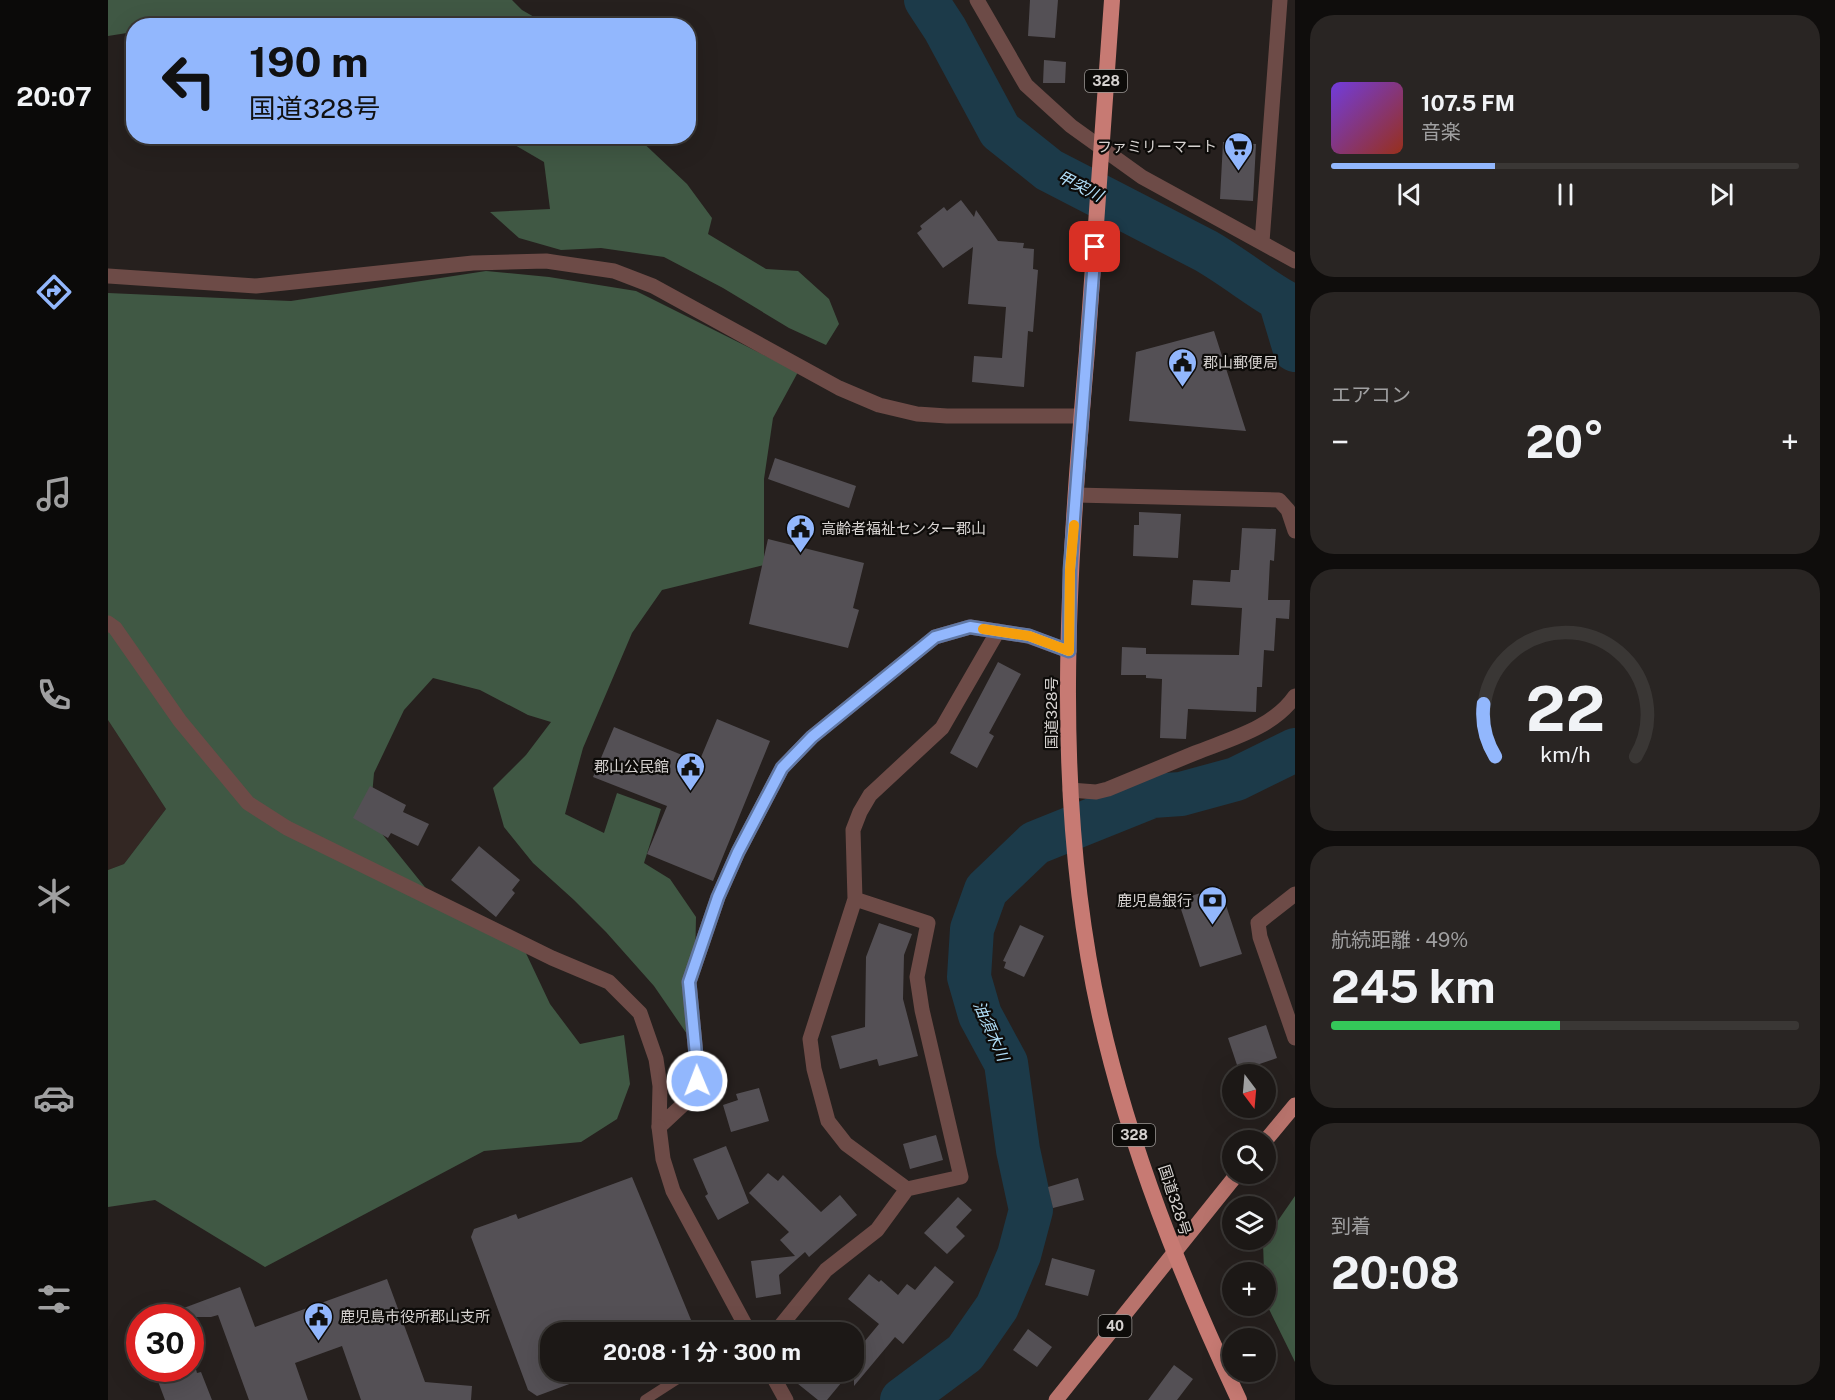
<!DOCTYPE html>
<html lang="ja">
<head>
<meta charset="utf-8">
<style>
  :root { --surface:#1c1816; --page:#292523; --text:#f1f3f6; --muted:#a0a0a1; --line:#3a3735; --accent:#92b7fd }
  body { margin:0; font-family:"Public Sans","Noto Sans JP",sans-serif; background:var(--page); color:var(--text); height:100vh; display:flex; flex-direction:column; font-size:22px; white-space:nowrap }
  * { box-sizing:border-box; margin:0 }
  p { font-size:20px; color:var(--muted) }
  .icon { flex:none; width:33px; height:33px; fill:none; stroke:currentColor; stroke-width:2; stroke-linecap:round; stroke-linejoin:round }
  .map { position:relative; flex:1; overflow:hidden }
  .details { display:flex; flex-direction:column; gap:15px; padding:15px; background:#0f0d0c; width:540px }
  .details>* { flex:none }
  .hud { position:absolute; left:18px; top:18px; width:570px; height:126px; border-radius:24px; box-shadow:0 6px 24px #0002,0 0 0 2px var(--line); background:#92b7fd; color:#111; overflow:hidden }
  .needle { width:39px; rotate:164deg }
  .tools { position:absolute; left:1114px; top:1064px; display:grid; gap:12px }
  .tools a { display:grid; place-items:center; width:54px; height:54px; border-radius:50%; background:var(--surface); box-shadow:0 6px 24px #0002,0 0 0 2px var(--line); font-size:30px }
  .speed { position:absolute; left:18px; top:1304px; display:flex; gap:12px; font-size:30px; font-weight:700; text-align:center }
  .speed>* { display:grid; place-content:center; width:78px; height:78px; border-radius:50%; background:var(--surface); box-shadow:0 6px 24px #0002,0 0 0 2px var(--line); line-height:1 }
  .speed .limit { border:9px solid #d22; background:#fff; color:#111 }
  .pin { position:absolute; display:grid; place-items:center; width:51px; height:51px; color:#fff; margin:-26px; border-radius:12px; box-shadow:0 3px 9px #0006 }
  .me { position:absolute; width:66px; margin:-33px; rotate:359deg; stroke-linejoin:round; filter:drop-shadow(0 0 4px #0008) }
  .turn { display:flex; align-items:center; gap:21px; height:126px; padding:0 24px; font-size:27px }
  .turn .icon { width:78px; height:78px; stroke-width:2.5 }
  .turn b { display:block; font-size:42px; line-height:51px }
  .big { font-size:45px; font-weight:700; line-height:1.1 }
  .details .widget { flex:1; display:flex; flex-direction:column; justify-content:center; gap:9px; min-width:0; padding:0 21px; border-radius:24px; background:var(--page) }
  .details .dial { align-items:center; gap:0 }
  .dial svg { height:156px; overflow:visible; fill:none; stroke:var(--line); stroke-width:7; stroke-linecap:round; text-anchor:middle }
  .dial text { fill:var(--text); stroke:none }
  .song { display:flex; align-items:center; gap:18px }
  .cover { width:72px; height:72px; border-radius:9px; background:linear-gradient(135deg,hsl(260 70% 55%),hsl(10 70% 35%)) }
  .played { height:6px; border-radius:3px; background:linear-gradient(90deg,var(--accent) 35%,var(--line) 35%) }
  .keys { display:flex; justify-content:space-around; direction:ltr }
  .heat { display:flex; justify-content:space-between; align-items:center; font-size:33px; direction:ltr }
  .charge { height:9px; border-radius:4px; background:linear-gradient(90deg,#34c759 49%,var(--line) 0) }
  .trip { position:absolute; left:432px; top:1322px; width:324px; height:60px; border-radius:24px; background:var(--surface); box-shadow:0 6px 24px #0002,0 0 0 2px var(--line); font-weight:700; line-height:60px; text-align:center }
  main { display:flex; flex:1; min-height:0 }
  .menu { display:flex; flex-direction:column; width:108px; justify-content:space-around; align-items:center; background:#0b0a09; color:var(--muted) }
  .menu .icon { width:42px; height:42px }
  .menu .active { color:var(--accent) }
  .menu b { font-size:27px; color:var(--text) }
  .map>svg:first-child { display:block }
</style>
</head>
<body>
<main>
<nav class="menu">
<b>20:07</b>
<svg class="icon active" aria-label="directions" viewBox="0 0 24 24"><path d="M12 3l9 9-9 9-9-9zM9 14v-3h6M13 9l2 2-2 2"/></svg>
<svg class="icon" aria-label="music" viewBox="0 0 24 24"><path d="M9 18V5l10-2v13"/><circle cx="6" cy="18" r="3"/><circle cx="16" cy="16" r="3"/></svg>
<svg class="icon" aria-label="phone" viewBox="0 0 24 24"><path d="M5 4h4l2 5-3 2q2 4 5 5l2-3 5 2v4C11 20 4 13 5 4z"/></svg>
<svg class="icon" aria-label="climate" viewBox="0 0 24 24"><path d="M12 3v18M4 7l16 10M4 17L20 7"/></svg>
<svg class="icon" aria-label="car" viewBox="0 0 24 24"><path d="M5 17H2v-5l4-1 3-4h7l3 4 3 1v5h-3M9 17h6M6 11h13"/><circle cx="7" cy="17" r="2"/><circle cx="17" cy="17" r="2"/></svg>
<svg class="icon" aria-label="filters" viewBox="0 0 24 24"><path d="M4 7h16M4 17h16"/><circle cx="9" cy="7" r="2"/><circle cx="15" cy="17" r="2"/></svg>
</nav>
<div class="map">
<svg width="1187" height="1400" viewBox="0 0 1187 1400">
  <rect width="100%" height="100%" fill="#26201e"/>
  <!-- built -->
  <path fill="#332723" d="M0,720l58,89 -42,55 -16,6z"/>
  <!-- forest -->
  <path fill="#405844" d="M0,0h404l10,10 26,15 -414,1 -1,6 -25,4z
    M393,137h136l50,47 25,34 -4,16 58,35 32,2 31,28 10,25 -13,21 -37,-17 -66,-40 -59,-31 -63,-9 -40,2 -42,-12 -29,-26 60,-3 -6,-47z
    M378,271l63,6 87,14 162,81 -25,46 -9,61v86l-102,25 -30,43 -49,115 -18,66 39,19 13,-40 44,16 -17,54 26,16 26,38 -1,47 -8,70 -33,-48 -48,-54 -32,-32 -41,-37 -29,-36 -11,-39 33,-33 25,-33 -23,-7 -48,-25 -47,-12 -29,32 -30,63 -4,46 71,88 83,42 26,55 30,40 44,-9 6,49 -13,35 -36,23 -97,9 -219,116 -110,-67 -47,7v-337l16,-6 42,-55 -58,-89v-427l183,8z
    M1187,1196v166l-29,-59v-31h-2l-1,-30z"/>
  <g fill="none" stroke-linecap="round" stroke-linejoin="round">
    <!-- river -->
    <path stroke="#1c3a49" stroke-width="44" d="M818,0l19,29 55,102 49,39 157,81c31,18 58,41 89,57
      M1172,300l15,50
      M794,1400l63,-47 32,-46 22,-52 12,-45 -13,-60 -12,-87 -26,-48 -11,-38 3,-48 14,-39 49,-47 117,-47 29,-2 55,-15 59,-29"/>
  </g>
  <!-- building -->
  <path fill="#545055" d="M922,0h28l-3,38 -27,-2z
    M936,60l22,2 -1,21h-22z
    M1115,142l33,2 -3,57 -33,-2z
    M853,200l13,17 2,-7 22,31 26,2 -1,5 11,1 -1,20 5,1 -5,62 -5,-1 -4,56 -52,-5 2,-26 28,2 4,-51 -38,-3 5,-57 -30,21 -26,-35 5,-4 -2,-3 24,-19 3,4z
    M1106,331l32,100 -117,-10 7,-69z
    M667,458l81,28 -7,22 -81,-29z
    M1031,512l42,2 -3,44 -45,-2 1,-31h5z
    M1134,528l34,1 -2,32 -4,-1 -2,40h22l-1,19 -13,-1 -2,33 -10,-1 -2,37h-5l-1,25 -68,-3 -2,30 -26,-1 2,-59 -16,-1v-3h-25l1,-28 24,1v6l93,1 3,-47 -51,-3 2,-25 37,2 1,-12h8z
    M660,539l96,24 -11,45 6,2 -11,38 -99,-24z
    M890,662l23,12 -32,59 5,3 -17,32 -27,-15z
    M609,719l53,22 -57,140 -66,-27 20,-48 -74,-29 21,-50 85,35z
    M262,786l36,19 -3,7 26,12 -11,22 -27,-13 -3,5 -35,-20z
    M371,846l41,34 -8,10 3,3 -19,24 -45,-37z
    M1112,887l22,67 -42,13 -22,-67z
    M771,923l33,11 -8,21 -1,44 15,57 -39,10 -2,-7 -37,10 -9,-33 34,-9 1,-70z
    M912,925l24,11 -20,41 -20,-9 2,-6 -3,-1z
    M1158,1025l11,33 -38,13 -11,-33z
    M651,1088l10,33 -38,11 -8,-27 15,-5 -2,-6z
    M828,1135l7,25 -33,9 -7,-25z
    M618,1146l23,57 -31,17 -13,-24 3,-2 -15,-35z
    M660,1173l10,8 5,-6 38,37 19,-17 17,20 -48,42 -4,-5 -26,23 2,19 -25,4 -5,-37 44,-5 -15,-16 9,-8 -40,-39z
    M524,1177l64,155h-146v39h49v2l-62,23 -9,-6 -57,-153 3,-8 42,-15 2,5z
    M970,1178l6,22 -31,8 -5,-21z
    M850,1197l14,13 -16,17 9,9 -18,18 -23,-21z
    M944,1258l43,12 -7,26 -43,-11z
    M827,1266l19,16 -51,62 -8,-7 -41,49v-32l25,-30 -31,-25 21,-25 10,8 2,-2 17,15 9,-11 8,6z
    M279,1279l38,103 47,4 -1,14h-110l-19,-54 -47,17 13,37h-59l-31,-85 -7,2h-45l-1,-2 75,-28 15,40z
    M920,1329l24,18 -15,20 -24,-17z
    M86,1362l3,11 4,-1 11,28h-47l-9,-24 22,-8h12v-5z
    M1066,1365l19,14 -16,21h-29z
    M674,1371h69l-24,29h-9z"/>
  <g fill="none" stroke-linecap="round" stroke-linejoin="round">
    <!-- service -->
    <path stroke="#6d4b47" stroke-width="10" d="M537,1400l45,-29"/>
    <!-- minor -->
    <path stroke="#6d4b47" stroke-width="15" d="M869,0l49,85 45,41 71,51 153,84
      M1154,242l18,-242
      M0,276l148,10 217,-23 73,-2 68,10 39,15 186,102 40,17 38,9 30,2h134
      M968,495l203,5 9,10 7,21
      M0,623l7,5 65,93 68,82 39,25 265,130 57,24 31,31 16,46 4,27 -1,41
      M962,790l26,2 12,-3c29,-12 58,-24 87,-36 35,-14 78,-25 100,-57
      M1187,894l-37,29 2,14 35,101
      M747,899l73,24 -11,54 5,33 39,167 -54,12
      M551,1127l30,-28 8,-18 -1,-26 -7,-73 29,-85 20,-45 44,-84 30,-31 123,-100 35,-10 58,9 41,15
      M663,1332l7,-3 48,-59 51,-40 30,-41 -61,-45 -18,-23 -14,-52 -4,-30 45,-140 -2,-69 7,-18 10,-17 72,-67 56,-97"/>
    <!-- tertiary -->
    <path stroke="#6d4b47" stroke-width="15" d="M551,1127l4,32 10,32 76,141
      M662,1371l16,29"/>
    <!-- primary -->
    <path stroke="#b8736c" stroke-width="15" d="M1158,1140l29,-35
      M948,1400l182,-227"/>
    <!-- trunk -->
    <path stroke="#c77a73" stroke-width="16" d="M1004,0c-8,117 -16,234 -25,351 -19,221 -36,446 13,665 30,133 81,261 139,384"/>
  </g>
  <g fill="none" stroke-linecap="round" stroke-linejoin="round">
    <defs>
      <path id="route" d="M589,1081l-1,-26 -7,-73 29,-85 20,-45 44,-84 30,-31 123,-100 35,-10 59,9 40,15 1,-81 25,-323"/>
    </defs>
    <!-- route casing -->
    <use href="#route" stroke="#5f77a4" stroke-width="15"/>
    <!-- route -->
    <use href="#route" stroke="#92b7fd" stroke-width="10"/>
    <!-- slow -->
    <path stroke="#f59e0b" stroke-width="10" d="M875,629l46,7 40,15 1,-81 4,-45"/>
  </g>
  <!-- icons -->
  <defs>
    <symbol id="supermarket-pin" viewBox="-11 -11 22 30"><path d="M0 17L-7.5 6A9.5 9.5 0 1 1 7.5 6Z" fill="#92b7fd" stroke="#0d0b09"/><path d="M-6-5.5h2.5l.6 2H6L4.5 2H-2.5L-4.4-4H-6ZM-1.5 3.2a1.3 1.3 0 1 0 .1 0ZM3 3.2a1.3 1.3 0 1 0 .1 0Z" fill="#111"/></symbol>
    <symbol id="civic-pin" viewBox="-11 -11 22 30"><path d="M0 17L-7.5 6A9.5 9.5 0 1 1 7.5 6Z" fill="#92b7fd" stroke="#0d0b09"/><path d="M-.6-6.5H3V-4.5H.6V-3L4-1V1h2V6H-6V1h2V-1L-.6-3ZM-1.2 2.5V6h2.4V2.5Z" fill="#111"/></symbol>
    <symbol id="bank-pin" viewBox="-11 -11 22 30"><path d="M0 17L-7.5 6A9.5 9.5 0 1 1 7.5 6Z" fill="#92b7fd" stroke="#0d0b09"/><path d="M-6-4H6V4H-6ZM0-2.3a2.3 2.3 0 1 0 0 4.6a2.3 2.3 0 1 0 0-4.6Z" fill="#111"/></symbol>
  </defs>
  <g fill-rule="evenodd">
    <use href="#supermarket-pin" x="1114" y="130" width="33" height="45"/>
    <use href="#civic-pin" x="1058" y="346" width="33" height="45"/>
    <use href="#civic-pin" x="676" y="512" width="33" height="45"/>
    <use href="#civic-pin" x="566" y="750" width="33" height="45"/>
    <use href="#bank-pin" x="1088" y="884" width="33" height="45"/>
    <use href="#civic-pin" x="194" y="1300" width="33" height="45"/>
  </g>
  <g text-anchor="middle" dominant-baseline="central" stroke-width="4.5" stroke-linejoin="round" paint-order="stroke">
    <!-- shield labels -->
    <g fill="#0d0b09" stroke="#9a9694" stroke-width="1.5">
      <rect x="977" y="70" width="42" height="22" rx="4.5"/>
      <rect x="1005" y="1124" width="42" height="22" rx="4.5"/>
      <rect x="990.5" y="1315" width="33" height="22" rx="4.5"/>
    </g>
    <g font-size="14" font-weight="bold" fill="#d6d2d0">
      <text x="998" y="81">328</text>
      <text x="1026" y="1135">328</text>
      <text x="1007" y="1326">40</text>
    </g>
    <!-- poi labels -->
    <g font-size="15" fill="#d6d2d0" stroke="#0d0b09" text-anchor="end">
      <text x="1109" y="146">ファミリーマート</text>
      <text x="1095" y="362" text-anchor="start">郡山郵便局</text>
      <text x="713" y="528" text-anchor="start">高齢者福祉センター郡山</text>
      <text x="561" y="766">郡山公民館</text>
      <text x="1084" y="900">鹿児島銀行</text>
      <text x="232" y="1316" text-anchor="start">鹿児島市役所郡山支所</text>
    </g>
    <!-- street labels -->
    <g font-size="15" fill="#d6d2d0" stroke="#0d0b09">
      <text transform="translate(943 713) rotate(-90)">国道328号</text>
      <text transform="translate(1067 1200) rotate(72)">国道328号</text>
    </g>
    <!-- water labels -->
    <g font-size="16" font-style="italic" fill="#b0def8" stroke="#0d0b09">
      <text transform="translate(972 186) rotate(27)">甲突川</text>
      <text transform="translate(883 1031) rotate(66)">油須木川</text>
    </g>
  </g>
</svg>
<div class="tools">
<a><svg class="needle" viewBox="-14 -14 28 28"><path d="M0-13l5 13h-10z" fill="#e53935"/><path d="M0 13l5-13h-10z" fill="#a0a0a1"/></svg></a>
<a><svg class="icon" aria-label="search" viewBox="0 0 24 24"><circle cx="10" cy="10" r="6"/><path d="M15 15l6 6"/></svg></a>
<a><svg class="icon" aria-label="layers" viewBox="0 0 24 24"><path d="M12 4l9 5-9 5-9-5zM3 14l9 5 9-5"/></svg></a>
<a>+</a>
<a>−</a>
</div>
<div class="speed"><div class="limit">30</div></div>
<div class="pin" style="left:987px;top:247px;background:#d93025"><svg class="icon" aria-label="arrive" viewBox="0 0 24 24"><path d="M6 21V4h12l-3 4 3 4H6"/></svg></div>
<svg class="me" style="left:589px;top:1081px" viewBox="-20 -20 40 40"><circle r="17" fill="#92b7fd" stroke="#fff" stroke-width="3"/><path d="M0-11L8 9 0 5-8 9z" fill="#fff"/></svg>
<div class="trip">20:08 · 1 分 · 300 m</div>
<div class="hud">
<div class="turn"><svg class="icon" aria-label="left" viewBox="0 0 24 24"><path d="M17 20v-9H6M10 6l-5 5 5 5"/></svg><div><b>190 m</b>国道328号</div></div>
</div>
</div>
<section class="details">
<div class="widget">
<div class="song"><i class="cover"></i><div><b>107.5 FM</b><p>音楽</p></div></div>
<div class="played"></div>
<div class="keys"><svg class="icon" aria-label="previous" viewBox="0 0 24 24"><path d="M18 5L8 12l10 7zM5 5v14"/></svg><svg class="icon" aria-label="pause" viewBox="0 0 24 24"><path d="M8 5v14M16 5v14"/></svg><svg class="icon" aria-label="next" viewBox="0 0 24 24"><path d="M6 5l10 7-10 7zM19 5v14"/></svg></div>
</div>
<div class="widget"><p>エアコン</p>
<div class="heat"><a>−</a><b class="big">20°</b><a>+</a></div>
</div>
<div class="widget dial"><svg viewBox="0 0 100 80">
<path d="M14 69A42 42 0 1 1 86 69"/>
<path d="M14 69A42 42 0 0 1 8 42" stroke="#92b7fd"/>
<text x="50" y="56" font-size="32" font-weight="700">22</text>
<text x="50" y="72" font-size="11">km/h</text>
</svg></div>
<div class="widget"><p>航続距離 · 49%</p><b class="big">245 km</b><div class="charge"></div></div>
<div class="widget"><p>到着</p><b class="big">20:08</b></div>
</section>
</main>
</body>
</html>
